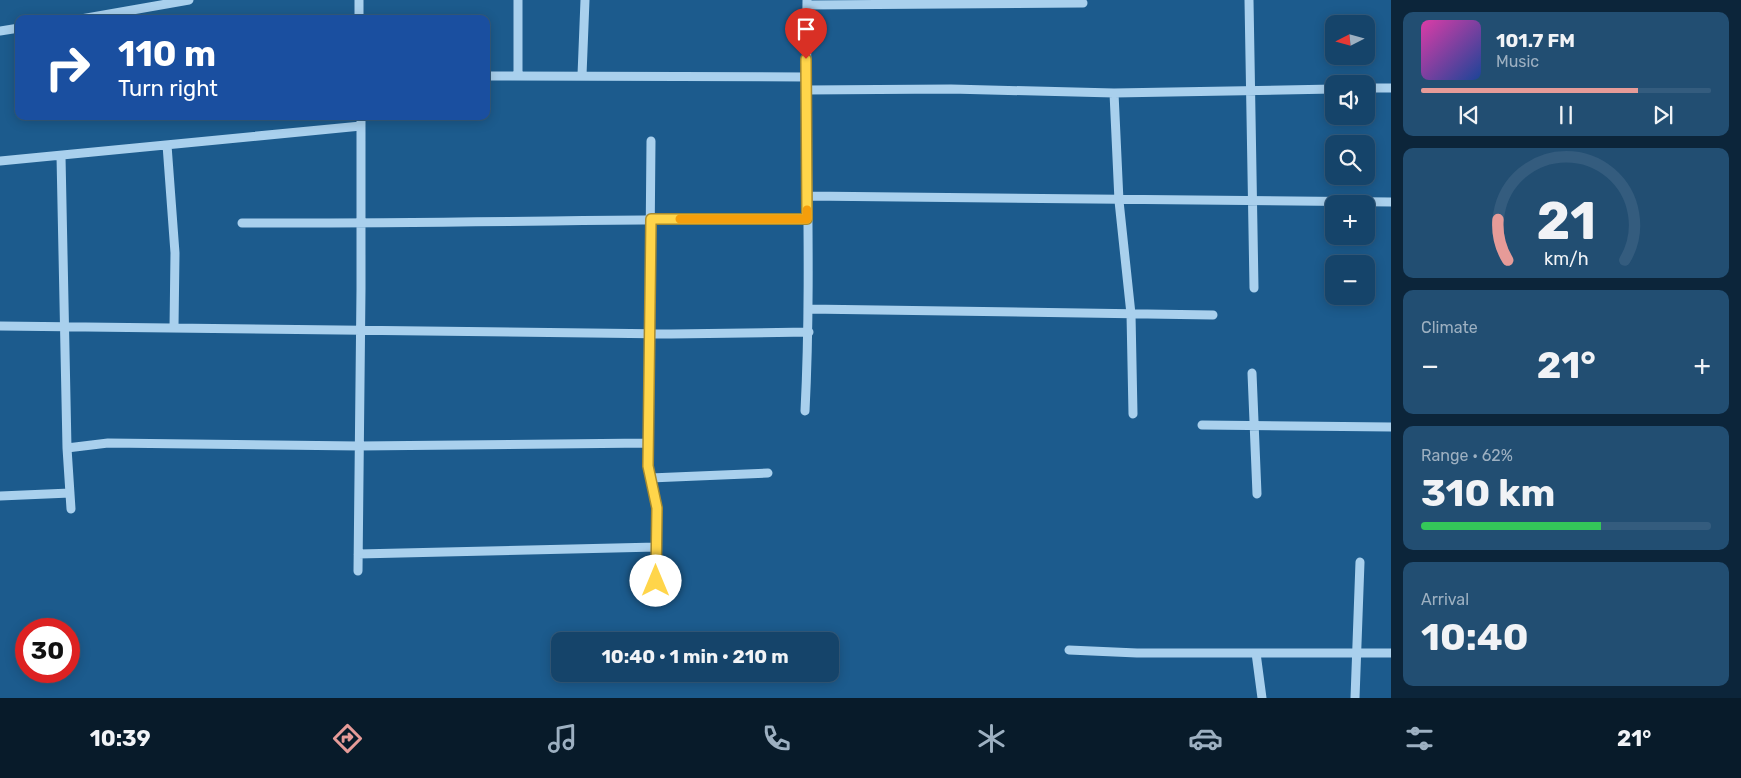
<!DOCTYPE html>
<html lang="en">
<head>
<meta charset="utf-8">
<style>
  :root { --surface:#15446a; --page:#224e72; --text:#f1f3f6; --muted:#9db0c1; --line:#345c7e; --accent:#e69b98 }
  body { margin:0; font-family:Rubik,sans-serif; background:var(--page); color:var(--text); height:100vh; display:flex; flex-direction:column; font-size:19px; white-space:nowrap }
  * { box-sizing:border-box; margin:0 }
  p { font-size:16px; color:var(--muted) }
  .icon { flex:none; width:28px; height:28px; fill:none; stroke:currentColor; stroke-width:2; stroke-linecap:round; stroke-linejoin:round }
  .map { position:relative; flex:1; overflow:hidden }
  .sheet { display:flex; flex-direction:column; gap:12px; padding:12px; background:#0c253a; width:350px }
  .sheet>* { flex:none }
  .top-card { position:absolute; left:15px; top:15px; width:475px; height:105px; border-radius:10px; box-shadow:0 2px 12px #0003,0 0 0 1px var(--line); background:#1a4fa0; color:#fff; overflow:hidden }
  .needle { width:32px; rotate:264deg }
  .buttons { position:absolute; left:1325px; top:15px; display:grid; gap:10px }
  .buttons a { display:grid; place-items:center; width:50px; height:50px; border-radius:10px; background:var(--surface); box-shadow:0 2px 12px #0003,0 0 0 1px var(--line); font-size:25px }
  .speed { position:absolute; left:15px; top:618px; display:flex; gap:10px; font-size:25px; font-weight:700; text-align:center }
  .speed>* { display:grid; place-content:center; width:65px; height:65px; border-radius:50%; background:var(--surface); box-shadow:0 2px 12px #0003,0 0 0 1px var(--line); line-height:1 }
  .speed .limit { border:8px solid #d22; background:#fff; color:#111 }
  .pin { position:absolute; display:grid; place-items:center; width:42px; height:42px; color:#fff; margin:-51px -21px; border-radius:50% 50% 50% 0; rotate:-45deg; box-shadow:0 0 5px #0007 }
  .pin .icon { rotate:45deg }
  .me { position:absolute; width:55px; margin:-28px; rotate:0deg; stroke-linejoin:round; filter:drop-shadow(0 0 4px #0008) }
  .turn { display:flex; align-items:center; gap:18px; height:105px; padding:0 20px; font-size:22px }
  .turn .icon { width:65px; height:65px; stroke-width:2.5 }
  .turn b { display:block; font-size:35px; line-height:42px }
  .big { font-size:38px; font-weight:700; line-height:1.1 }
  .sheet .tile { flex:1; display:flex; flex-direction:column; justify-content:center; gap:8px; min-width:0; padding:0 18px; border-radius:10px; background:var(--page) }
  .sheet .dial { align-items:center; gap:0 }
  .dial svg { height:130px; overflow:visible; fill:none; stroke:var(--line); stroke-width:7; stroke-linecap:round; text-anchor:middle }
  .dial text { fill:var(--text); stroke:none }
  .song { display:flex; align-items:center; gap:15px }
  .cover { width:60px; height:60px; border-radius:8px; background:linear-gradient(135deg,hsl(320 70% 55%),hsl(220 70% 35%)) }
  .played { height:5px; border-radius:2px; background:linear-gradient(90deg,var(--accent) 75%,var(--line) 75%) }
  .keys { display:flex; justify-content:space-around; direction:ltr }
  .heat { display:flex; justify-content:space-between; align-items:center; font-size:28px; direction:ltr }
  .charge { height:8px; border-radius:4px; background:linear-gradient(90deg,#34c759 62%,var(--line) 0) }
  .trip { position:absolute; left:551px; top:632px; width:288px; height:50px; border-radius:10px; background:var(--surface); box-shadow:0 2px 12px #0003,0 0 0 1px var(--line); font-weight:700; line-height:50px; text-align:center }
  .tabs { display:flex; height:80px; justify-content:space-around; align-items:center; background:#081b2a; color:var(--muted) }
  .tabs .icon { width:35px; height:35px }
  .tabs .current { color:var(--accent) }
  .tabs b { font-size:22px; color:var(--text) }
  main { display:flex; flex:1; min-height:0 }
  .map>svg:first-child { display:block }
</style>
</head>
<body>
<main>
<div class="map">
<svg width="1391" height="698" viewBox="0 0 1391 698">
  <rect width="100%" height="100%" fill="#1c5b8d"/>
  <g fill="none" stroke-linecap="round" stroke-linejoin="round">
    <!-- minor -->
    <path stroke="#a9d0ed" stroke-width="9" d="M359,0v19
      M518,0v75
      M1249,0l5,288
      M807,5l276,-2
      M81,19l108,-19
      M0,31l19,-3
      M582,75l3,-75
      M486,76l320,1
      M1366,88h25
      M806,90l145,-1 163,4 220,-4
      M1114,93l5,108 12,113 2,100
      M651,141l-3,325 9,42 -1,90
      M167,145l8,108 -1,75
      M61,156l6,292 4,61
      M0,161l361,-35
      M806,196l585,6
      M242,223c189,1 377,-4 565,-4
      M808,309l405,6
      M0,326l671,8 138,-2
      M1252,373l5,121
      M805,411c7,-137 0,-274 2,-411
      M1202,425l189,2
      M67,448l41,-5 251,3 289,-3
      M650,478l118,-5
      M0,496l70,-3
      M358,554l299,-7
      M358,571l3,-282v-173
      M1069,650l68,3h254
      M1256,653l6,45
      M1355,698l5,-136"/>
  </g>
  <g fill="none" stroke-linecap="round" stroke-linejoin="round">
    <defs>
      <path id="route" d="M656,581l1,-73 -9,-42 3,-247h156l-1,-160"/>
    </defs>
    <!-- route casing -->
    <use href="#route" stroke="#a68a30" stroke-width="12"/>
    <!-- route -->
    <use href="#route" stroke="#ffd54a" stroke-width="9"/>
    <!-- slow -->
    <path stroke="#f59e0b" stroke-width="9" d="M680,219h127v-9"/>
  </g>
</svg>
<div class="buttons">
<a><svg class="needle" viewBox="-14 -14 28 28"><path d="M0-13l5 13h-10z" fill="#e53935"/><path d="M0 13l5-13h-10z" fill="#9db0c1"/></svg></a>
<a><svg class="icon" aria-label="sound" viewBox="0 0 24 24"><path d="M4 9h4l5-4v14l-5-4H4zM17 9q2 3 0 6"/></svg></a>
<a><svg class="icon" aria-label="search" viewBox="0 0 24 24"><circle cx="10" cy="10" r="6"/><path d="M15 15l6 6"/></svg></a>
<a>+</a>
<a>−</a>
</div>
<div class="speed"><div class="limit">30</div></div>
<div class="pin" style="left:806px;top:59px;background:#d93025"><svg class="icon" aria-label="arrive" viewBox="0 0 24 24"><path d="M6 21V4h12l-3 4 3 4H6"/></svg></div>
<svg class="me" style="left:656px;top:581px" viewBox="-20 -20 40 40"><circle r="19" fill="#fff"/><path d="M0-13L10 11 0 6-10 11z" fill="#ffd54a"/></svg>
<div class="trip">10:40 · 1 min · 210 m</div>
<div class="top-card">
<div class="turn"><svg class="icon" aria-label="right" viewBox="0 0 24 24"><path d="M7 20v-9h11M14 6l5 5-5 5"/></svg><div><b>110 m</b>Turn right</div></div>
</div>
</div>
<section class="sheet">
<div class="tile">
<div class="song"><i class="cover"></i><div><b>101.7 FM</b><p>Music</p></div></div>
<div class="played"></div>
<div class="keys"><svg class="icon" aria-label="previous" viewBox="0 0 24 24"><path d="M18 5L8 12l10 7zM5 5v14"/></svg><svg class="icon" aria-label="pause" viewBox="0 0 24 24"><path d="M8 5v14M16 5v14"/></svg><svg class="icon" aria-label="next" viewBox="0 0 24 24"><path d="M6 5l10 7-10 7zM19 5v14"/></svg></div>
</div>
<div class="tile dial"><svg viewBox="0 0 100 80">
<path d="M14 69A42 42 0 1 1 86 69"/>
<path d="M14 69A42 42 0 0 1 8 44" stroke="#e69b98"/>
<text x="50" y="56" font-size="32" font-weight="700">21</text>
<text x="50" y="72" font-size="11">km/h</text>
</svg></div>
<div class="tile"><p>Climate</p>
<div class="heat"><a>−</a><b class="big">21°</b><a>+</a></div>
</div>
<div class="tile"><p>Range · 62%</p><b class="big">310 km</b><div class="charge"></div></div>
<div class="tile"><p>Arrival</p><b class="big">10:40</b></div>
</section>
</main>
<nav class="tabs">
<b>10:39</b>
<svg class="icon current" aria-label="directions" viewBox="0 0 24 24"><path d="M12 3l9 9-9 9-9-9zM9 14v-3h6M13 9l2 2-2 2"/></svg>
<svg class="icon" aria-label="music" viewBox="0 0 24 24"><path d="M9 18V5l10-2v13"/><circle cx="6" cy="18" r="3"/><circle cx="16" cy="16" r="3"/></svg>
<svg class="icon" aria-label="phone" viewBox="0 0 24 24"><path d="M5 4h4l2 5-3 2q2 4 5 5l2-3 5 2v4C11 20 4 13 5 4z"/></svg>
<svg class="icon" aria-label="climate" viewBox="0 0 24 24"><path d="M12 3v18M4 7l16 10M4 17L20 7"/></svg>
<svg class="icon" aria-label="car" viewBox="0 0 24 24"><path d="M5 17H2v-5l4-1 3-4h7l3 4 3 1v5h-3M9 17h6M6 11h13"/><circle cx="7" cy="17" r="2"/><circle cx="17" cy="17" r="2"/></svg>
<svg class="icon" aria-label="filters" viewBox="0 0 24 24"><path d="M4 7h16M4 17h16"/><circle cx="9" cy="7" r="2"/><circle cx="15" cy="17" r="2"/></svg>
<b>21°</b>
</nav>
</body>
</html>
